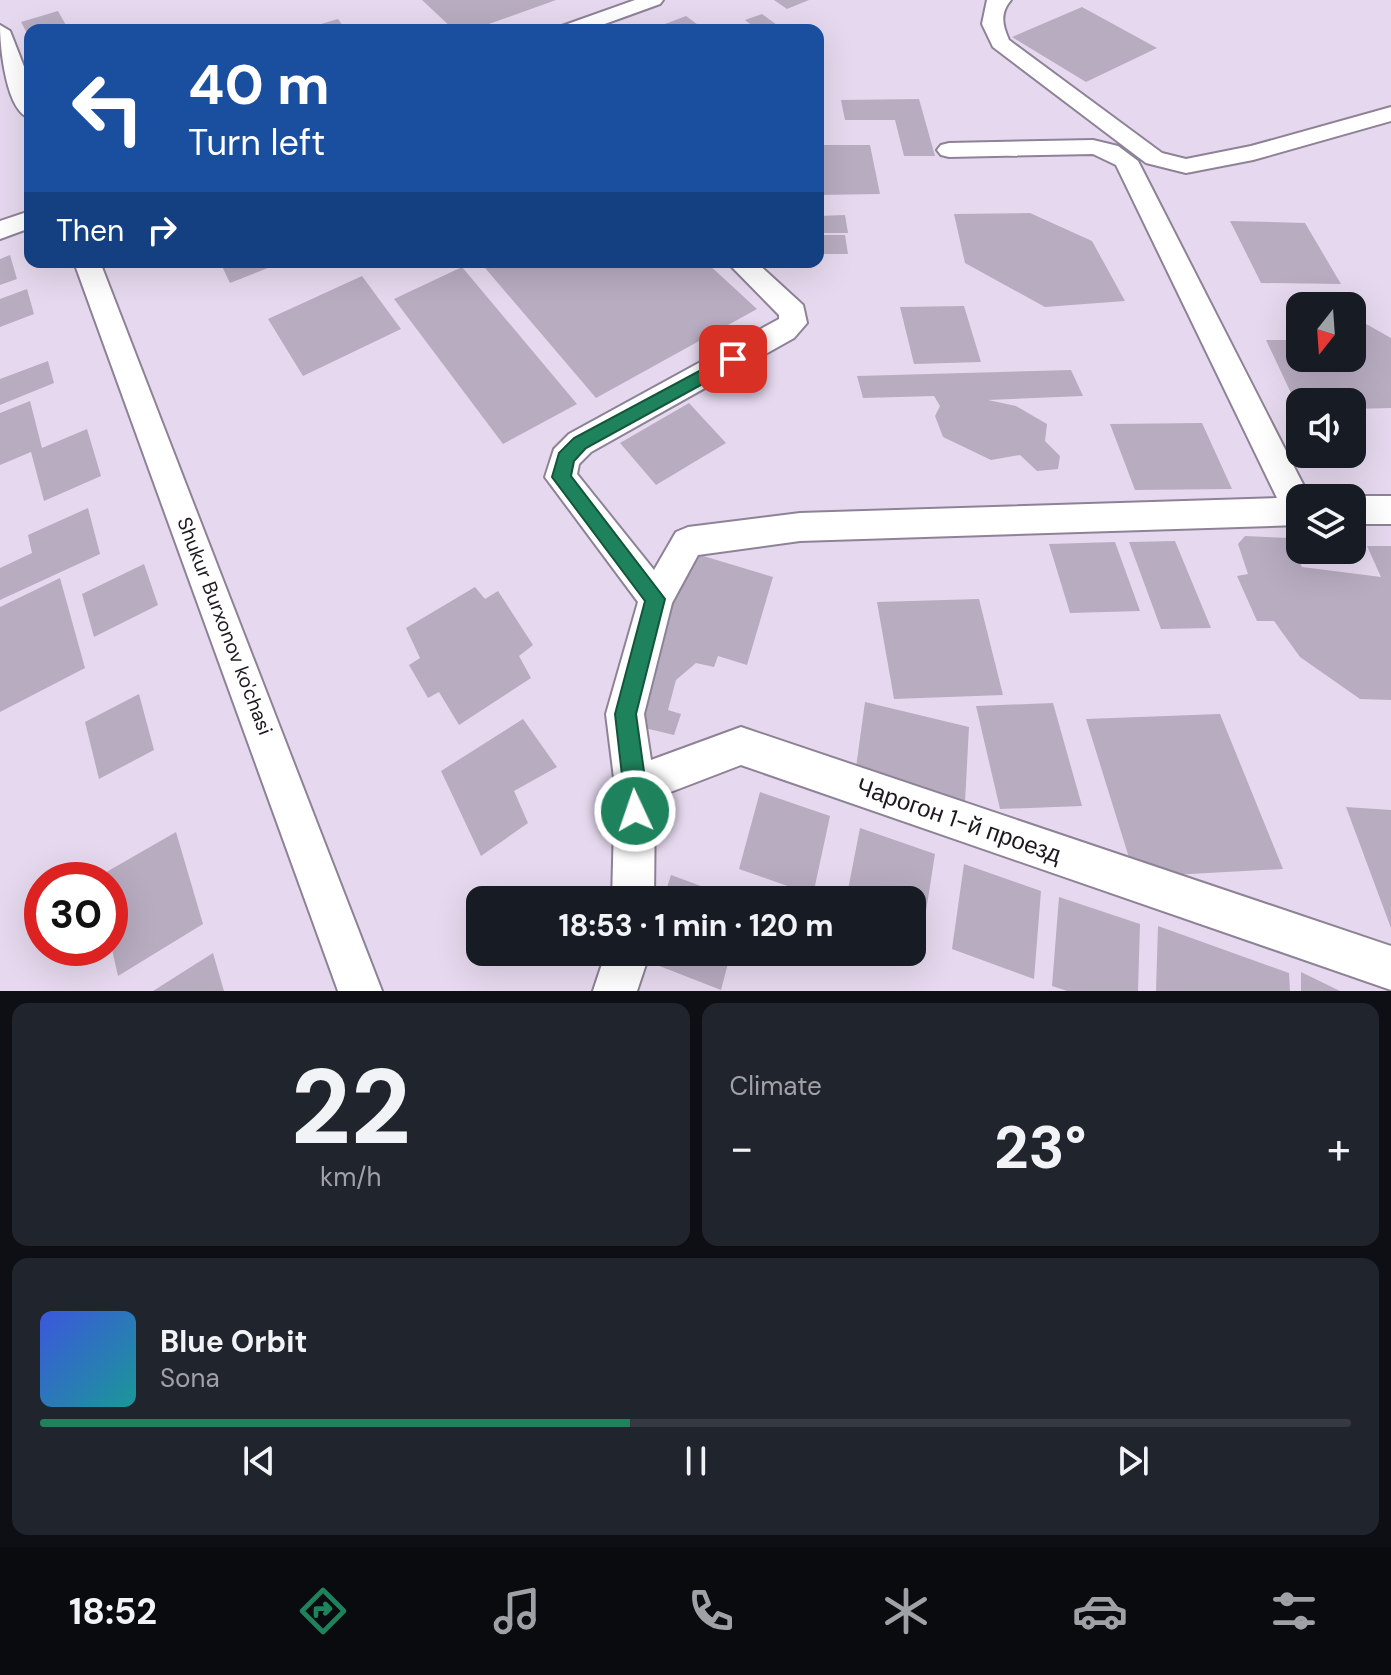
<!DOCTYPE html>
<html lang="en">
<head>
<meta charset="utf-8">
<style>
  :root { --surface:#171b24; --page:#20242c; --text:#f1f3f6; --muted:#9ea1a6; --line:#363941; --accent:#1e835d }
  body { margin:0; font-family:"DM Sans",sans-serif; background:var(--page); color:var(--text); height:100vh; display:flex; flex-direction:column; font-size:30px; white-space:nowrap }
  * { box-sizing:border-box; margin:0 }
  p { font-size:26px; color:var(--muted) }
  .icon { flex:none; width:44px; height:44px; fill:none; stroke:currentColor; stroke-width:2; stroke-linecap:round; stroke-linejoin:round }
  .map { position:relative; height:991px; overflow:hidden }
  .sheet { display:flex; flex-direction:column; gap:12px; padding:12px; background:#0d0f14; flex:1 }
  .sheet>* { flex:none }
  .banner { position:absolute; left:24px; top:24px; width:800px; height:244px; border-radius:16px; box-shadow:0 8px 32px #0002; background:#1a4fa0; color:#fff; overflow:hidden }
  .needle { width:52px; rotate:197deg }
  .controls { position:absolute; left:1286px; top:292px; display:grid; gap:16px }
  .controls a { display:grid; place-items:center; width:80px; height:80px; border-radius:16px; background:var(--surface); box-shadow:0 8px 32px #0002; font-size:40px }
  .speed { position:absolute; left:24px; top:862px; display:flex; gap:16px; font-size:40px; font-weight:700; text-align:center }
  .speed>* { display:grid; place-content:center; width:104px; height:104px; border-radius:50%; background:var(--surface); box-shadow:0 8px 32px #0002; line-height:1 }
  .speed .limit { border:12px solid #d22; background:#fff; color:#111 }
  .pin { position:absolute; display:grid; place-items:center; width:68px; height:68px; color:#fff; margin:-34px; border-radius:16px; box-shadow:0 4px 12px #0006 }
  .me { position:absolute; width:88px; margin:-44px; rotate:357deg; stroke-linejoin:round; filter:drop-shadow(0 0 6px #0008) }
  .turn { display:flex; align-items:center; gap:28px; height:168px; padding:0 32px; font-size:36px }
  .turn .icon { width:104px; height:104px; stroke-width:2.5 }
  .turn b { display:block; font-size:56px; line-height:68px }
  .then { display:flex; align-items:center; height:76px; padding:0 32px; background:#0003; gap:16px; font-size:30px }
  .big { font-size:60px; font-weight:700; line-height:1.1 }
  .sheet .card { flex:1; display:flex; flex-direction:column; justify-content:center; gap:12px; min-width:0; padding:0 28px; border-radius:16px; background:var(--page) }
  .sheet .dial { align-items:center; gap:0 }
  .dial b { font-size:104px; line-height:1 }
  .song { display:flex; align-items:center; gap:24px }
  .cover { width:96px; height:96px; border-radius:12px; background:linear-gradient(135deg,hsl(230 70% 55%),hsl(180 70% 35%)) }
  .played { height:8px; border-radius:4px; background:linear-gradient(90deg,var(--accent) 45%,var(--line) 45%) }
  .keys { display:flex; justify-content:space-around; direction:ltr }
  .heat { display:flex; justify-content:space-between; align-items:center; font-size:44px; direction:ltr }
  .sheet .tiles { flex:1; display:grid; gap:12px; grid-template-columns:1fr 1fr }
  .card:last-child { grid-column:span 2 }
  .trip { position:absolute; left:466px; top:886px; width:460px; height:80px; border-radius:16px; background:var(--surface); box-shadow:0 8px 32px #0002; font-weight:700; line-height:80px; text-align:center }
  .dock { display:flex; height:128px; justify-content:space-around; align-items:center; background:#090b0e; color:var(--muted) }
  .dock .icon { width:56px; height:56px }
  .dock .active { color:var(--accent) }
  .dock b { font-size:36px; color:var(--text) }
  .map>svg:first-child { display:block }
</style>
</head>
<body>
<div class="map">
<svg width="1391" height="991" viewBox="0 0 1391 991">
  <rect width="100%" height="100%" fill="#e6d9ef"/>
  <!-- building -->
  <path fill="#b8acc1" d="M422,0h134l-84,30h-18z
    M774,0h35l-22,9z
    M1082,7l75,41 -71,34 -74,-45z
    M58,11l9,16 -37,3v9l-9,-17z
    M762,14l22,16h-26l-13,-10z
    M686,16l19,14h-44l-4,-3z
    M338,19l8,11h-42v-1z
    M919,99l16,57h-31l-9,-36h-50l-4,-20z
    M818,145h52l10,49 -62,1z
    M1030,213l62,28 33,60 -80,6 -80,-44 -11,-49z
    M845,215l3,18h-30v-17z
    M1230,221l75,2 36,61 -80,-1z
    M818,235h27l3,19h-30z
    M10,255l7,24 -17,6v-26z
    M220,262h63l-53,21z
    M480,262h226l51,47 -161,89z
    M462,267l115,137 -74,40 -109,-145z
    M362,276l39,53 -98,47 -35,-57z
    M27,289l7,25 -34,13v-28z
    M964,306l17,56 -67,2 -14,-57z
    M1352,316l39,22v70l-39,1v-7h-52v10l-34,-72h34v18h52z
    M48,361l6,22 -54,22v-26z
    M1071,370l12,26 -95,4 28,6 31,18 -2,17 15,15 -2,13 -21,2 -17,-16 -29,5 -48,-23 -8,-21 5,-10 -6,-10 -71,2 -6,-22z
    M30,401l12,47 45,-19 14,47 -57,25 -13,-49 -31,13v-52z
    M689,403l37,40 -70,42 -36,-42z
    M1202,423l30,66 -97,1 -25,-66z
    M88,508l12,46 -100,46v-32l32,-15 -4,-18z
    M1245,536l44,2 13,29 79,10 -14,-31h24v154l-31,-1 -60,-42 -26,-36h-17l-20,-45 11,-2 -10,-30z
    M1175,541l36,87 -50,1 -32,-87z
    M1115,542l25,69 -70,2 -21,-69z
    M690,552l83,25 -26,88 -29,-9 -4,11 -18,-4 -20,17 -8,30 13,4 -7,21 -42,-10 28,-105z
    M144,564l14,41 -64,32 -12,-43z
    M60,578l25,90 -85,44v-105z
    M475,587l10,12 13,-8 35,54 -14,11 12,22 -72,47 -20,-33 -11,6 -19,-33 11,-7 -14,-30z
    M979,599l24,96 -109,4 -17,-97z
    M139,694l15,56 -55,29 -14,-57z
    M865,702l104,25 -4,75 -110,-27z
    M1053,703l29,103 -82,3 -24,-103z
    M1220,714l63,155 -148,8 -49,-158z
    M523,719l34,48 -43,24 14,32 -47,33 -40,-85z
    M760,792l70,24 -17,79 -74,-26z
    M1346,807l45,3v118z
    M860,828l75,26 -13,83 -10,-3v-34h-66z
    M176,832l27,92 -85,52 -8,-35v-61l-14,-2z
    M964,864l77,27 -7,88 -82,-30z
    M671,875l68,25h-76z
    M1059,897l81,27 -2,67h-71l-15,-5z
    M1158,926l131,47 1,18h-134z
    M647,952h84l-10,38 -77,-30z
    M213,953l11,38h-71z
    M1301,972l39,19h-39z"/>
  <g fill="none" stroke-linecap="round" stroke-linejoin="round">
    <defs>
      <path id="minor" d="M635,0h28l-3,4 -72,26h-29l3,-4z
        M987,0h24c-11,13 -9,24 -2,40l153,113 24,6 65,-13 140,-39v14l-138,39 -67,13 -40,-10 -153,-116 -11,-23z
        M0,25l10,6 20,51v36c-24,-6 -30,-71 -30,-93z
        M1093,140l25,6 20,15 172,337h-10v27l-500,16 -102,14 -26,48 -28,111 7,46 90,-33 650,219v44l-650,-225 -86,33 -1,102h-42l3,-114 -9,-72 32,-112 -93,-125 9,-28 15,-15 210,-115v-4l-52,-53h29l47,43 4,18 -13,15 -203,114 -12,12 -2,10 77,96 22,-38 12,-5 112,-14 477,-15 -161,-333 -23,-11 -144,3 -8,-2 -4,-5 4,-5 8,-2z
        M30,211v17l-30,11v-18z
        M74,262h26l282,729h-44z
        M1352,496h39v28h-39v-26h-6z
        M606,952h44l-13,39h-44z"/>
    </defs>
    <!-- minor casing -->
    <use href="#minor" stroke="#8e8296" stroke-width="4"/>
    <!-- minor -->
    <use href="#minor" fill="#fff" fill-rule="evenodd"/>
  </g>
  <!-- route -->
  <path fill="#1e835d" stroke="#14553c" stroke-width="2" d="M733,353l8,6 -2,5 -153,84 -12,13 -3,15 94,123 -29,115 10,72v25l-3,8 -8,4 -8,-4 -12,-105 30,-113 -93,-124 7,-24 15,-15z"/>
  <g text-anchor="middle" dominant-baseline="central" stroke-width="7" stroke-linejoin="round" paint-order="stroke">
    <!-- street labels -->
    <g font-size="20" fill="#1d1920" stroke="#fff">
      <text transform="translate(225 626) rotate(69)">Shukur Burxonov ko'chasi</text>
    </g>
    <!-- near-street labels -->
    <g font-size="24" fill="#1d1920" stroke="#fff">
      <text transform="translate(959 820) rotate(19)">Чарогон 1-й проезд</text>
    </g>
  </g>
</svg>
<div class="controls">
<a><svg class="needle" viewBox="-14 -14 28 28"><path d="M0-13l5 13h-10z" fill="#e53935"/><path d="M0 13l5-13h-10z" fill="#9ea1a6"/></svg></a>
<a><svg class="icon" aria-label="sound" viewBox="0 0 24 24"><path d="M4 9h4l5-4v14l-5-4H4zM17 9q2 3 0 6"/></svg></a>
<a><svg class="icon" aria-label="layers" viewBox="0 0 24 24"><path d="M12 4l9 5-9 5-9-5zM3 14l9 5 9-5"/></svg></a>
</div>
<div class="speed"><div class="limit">30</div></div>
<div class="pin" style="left:733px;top:359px;background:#d93025"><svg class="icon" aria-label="arrive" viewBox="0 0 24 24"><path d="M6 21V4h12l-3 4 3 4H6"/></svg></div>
<svg class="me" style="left:635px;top:811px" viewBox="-20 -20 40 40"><circle r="17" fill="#1e835d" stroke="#fff" stroke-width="3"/><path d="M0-11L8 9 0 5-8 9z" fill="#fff"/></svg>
<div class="trip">18:53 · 1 min · 120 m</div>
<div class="banner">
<div class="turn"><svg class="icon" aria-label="left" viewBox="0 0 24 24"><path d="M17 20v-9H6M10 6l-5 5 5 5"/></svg><div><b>40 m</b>Turn left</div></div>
<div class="then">Then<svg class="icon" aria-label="right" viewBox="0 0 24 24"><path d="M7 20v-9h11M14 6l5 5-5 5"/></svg></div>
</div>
</div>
<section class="sheet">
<div class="tiles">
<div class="card dial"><b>22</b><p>km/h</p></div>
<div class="card"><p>Climate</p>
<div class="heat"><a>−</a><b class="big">23°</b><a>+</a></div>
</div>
<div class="card">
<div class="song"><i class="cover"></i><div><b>Blue Orbit</b><p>Sona</p></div></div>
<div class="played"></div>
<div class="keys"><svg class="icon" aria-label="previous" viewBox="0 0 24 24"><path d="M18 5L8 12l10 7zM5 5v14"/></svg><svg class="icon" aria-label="pause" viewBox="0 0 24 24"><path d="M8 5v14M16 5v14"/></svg><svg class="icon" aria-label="next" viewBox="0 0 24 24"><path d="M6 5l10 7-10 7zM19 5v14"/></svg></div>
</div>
</div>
</section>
<nav class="dock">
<b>18:52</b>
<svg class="icon active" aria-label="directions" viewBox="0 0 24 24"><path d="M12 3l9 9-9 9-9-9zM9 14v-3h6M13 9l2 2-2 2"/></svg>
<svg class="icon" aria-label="music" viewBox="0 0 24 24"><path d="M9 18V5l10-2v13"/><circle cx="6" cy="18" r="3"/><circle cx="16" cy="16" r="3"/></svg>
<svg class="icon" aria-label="phone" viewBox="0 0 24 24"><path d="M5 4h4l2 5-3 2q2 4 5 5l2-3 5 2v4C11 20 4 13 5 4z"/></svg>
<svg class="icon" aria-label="climate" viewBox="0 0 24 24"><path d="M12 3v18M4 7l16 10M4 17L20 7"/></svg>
<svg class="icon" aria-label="car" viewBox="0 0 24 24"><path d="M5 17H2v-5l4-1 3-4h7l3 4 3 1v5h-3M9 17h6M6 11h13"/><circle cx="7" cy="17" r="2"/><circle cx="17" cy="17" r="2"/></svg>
<svg class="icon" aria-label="filters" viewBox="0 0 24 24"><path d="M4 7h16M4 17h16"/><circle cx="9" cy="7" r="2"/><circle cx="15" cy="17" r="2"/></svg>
</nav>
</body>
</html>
